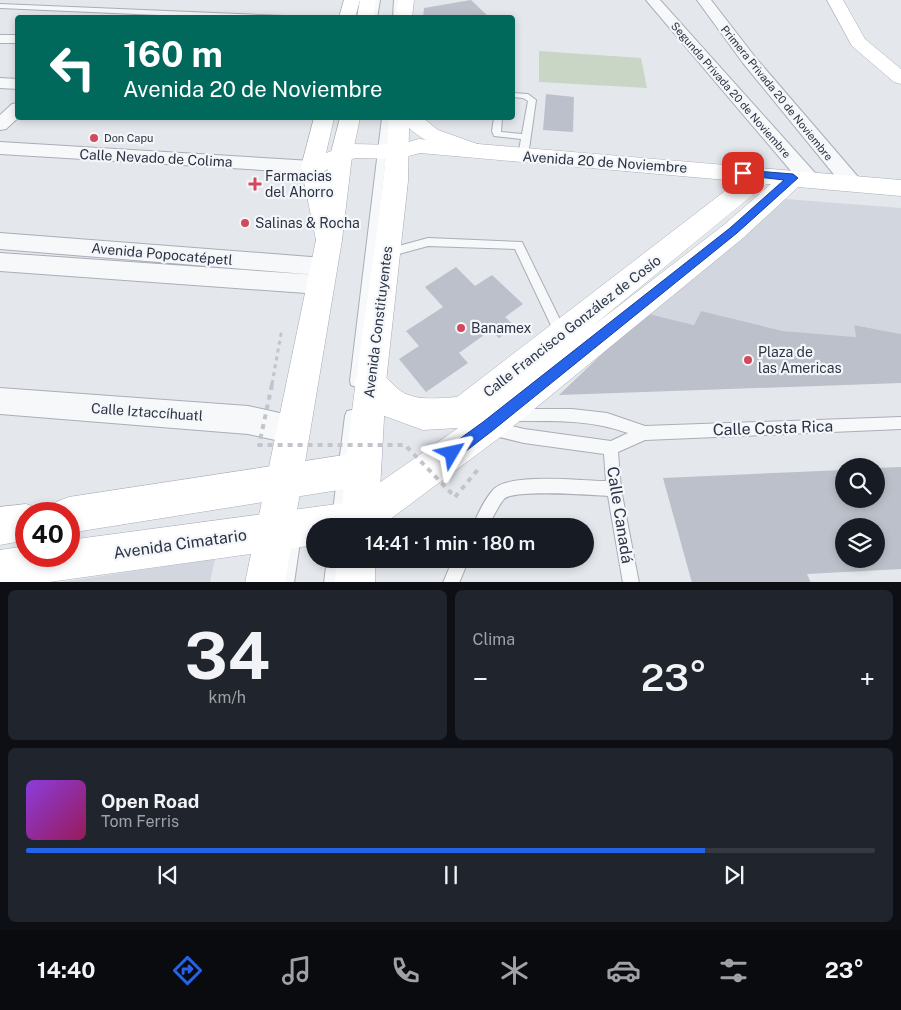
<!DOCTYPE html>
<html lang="es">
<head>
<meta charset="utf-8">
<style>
  :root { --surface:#171b24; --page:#20242c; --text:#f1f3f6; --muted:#9ea1a6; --line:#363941; --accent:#2563eb }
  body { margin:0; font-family:"Public Sans",sans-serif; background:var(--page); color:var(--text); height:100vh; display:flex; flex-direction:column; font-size:19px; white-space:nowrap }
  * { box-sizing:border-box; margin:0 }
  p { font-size:16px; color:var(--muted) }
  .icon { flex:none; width:28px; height:28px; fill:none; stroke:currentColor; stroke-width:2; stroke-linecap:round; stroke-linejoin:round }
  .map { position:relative; height:582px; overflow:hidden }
  .drawer { display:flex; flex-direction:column; gap:8px; padding:8px; background:#0d0f14; flex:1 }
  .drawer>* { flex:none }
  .top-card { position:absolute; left:15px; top:15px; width:500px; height:105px; border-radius:5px; box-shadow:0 2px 8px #0003; background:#00695c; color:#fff; overflow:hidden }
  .buttons { position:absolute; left:835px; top:458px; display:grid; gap:10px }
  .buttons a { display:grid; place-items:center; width:50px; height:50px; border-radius:50%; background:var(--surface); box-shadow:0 2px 8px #0003; font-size:25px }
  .speed { position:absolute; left:15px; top:502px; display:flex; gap:10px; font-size:25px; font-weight:700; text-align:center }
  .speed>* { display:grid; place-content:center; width:65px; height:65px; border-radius:50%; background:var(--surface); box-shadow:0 2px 8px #0003; line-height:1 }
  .speed .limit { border:8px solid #d22; background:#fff; color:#111 }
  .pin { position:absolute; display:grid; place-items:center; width:42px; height:42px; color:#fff; margin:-21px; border-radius:10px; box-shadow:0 2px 8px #0006 }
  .me { position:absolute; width:55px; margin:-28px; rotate:54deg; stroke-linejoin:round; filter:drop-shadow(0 0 4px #0008) }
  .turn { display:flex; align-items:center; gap:18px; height:105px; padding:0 25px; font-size:22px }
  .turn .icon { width:65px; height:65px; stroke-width:2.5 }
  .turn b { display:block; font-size:35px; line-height:42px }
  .big { font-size:38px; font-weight:600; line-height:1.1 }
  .drawer .tile { flex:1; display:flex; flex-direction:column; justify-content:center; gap:8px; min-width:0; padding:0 18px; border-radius:8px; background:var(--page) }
  .drawer .dial { align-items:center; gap:0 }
  .dial b { font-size:65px; line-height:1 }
  .song { display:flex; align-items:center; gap:15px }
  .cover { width:60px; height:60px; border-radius:8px; background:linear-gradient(135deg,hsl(270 70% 55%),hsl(330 70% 35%)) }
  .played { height:5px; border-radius:2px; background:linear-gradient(90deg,var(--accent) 80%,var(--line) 80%) }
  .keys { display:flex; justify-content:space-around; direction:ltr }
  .heat { display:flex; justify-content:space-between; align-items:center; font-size:28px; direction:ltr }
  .drawer .tiles { flex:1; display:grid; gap:8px; grid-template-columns:1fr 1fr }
  .tile:last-child { grid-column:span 2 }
  .trip { position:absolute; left:306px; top:518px; width:288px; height:50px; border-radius:25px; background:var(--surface); box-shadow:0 2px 8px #0003; font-weight:600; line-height:50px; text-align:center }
  .dock { display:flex; height:80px; justify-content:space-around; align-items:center; background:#090b0e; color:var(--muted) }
  .dock .icon { width:35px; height:35px }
  .dock .current { color:var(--accent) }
  .dock b { font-size:22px; color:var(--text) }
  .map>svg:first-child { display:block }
</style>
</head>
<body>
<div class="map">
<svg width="901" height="583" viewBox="0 0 901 583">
  <rect width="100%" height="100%" fill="#e4e7ec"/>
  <!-- built -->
  <path fill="#d2d6de" d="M785,199l116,9v126l-47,-9 2,12 -73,-6 -82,-20 -7,14 -49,-12z
    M215,559l-5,23h-148z"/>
  <!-- green -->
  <path fill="#c9d6c5" d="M539,51l102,7 6,30 -108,-6z"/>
  <!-- building -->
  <path fill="#bbc0ca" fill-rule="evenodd" d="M471,0l19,18h-67l1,-10z
    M546,94l28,3 -1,35 -30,-2z
    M456,267l19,19 17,-11 31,29 -18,13 10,9 -16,12 -8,-8 -32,23 9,10 -42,29 -27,-33 20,-13 -13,-15 37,-24 -18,-20z
    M701,311l82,20 73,6 -2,-12 47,9v49l-342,12 86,-82 49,12z
    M901,467v102l-94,5 4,9h-119l-29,-105 181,-8v29h32v-31zM844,526h32v33h-32z"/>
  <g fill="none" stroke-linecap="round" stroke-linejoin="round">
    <defs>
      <path id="lane" d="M374,0h6l-3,18h-6z
        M394,0h6l-1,18h-6z
        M0,4l286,12 3,2h-63l-226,-10z
        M512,93l16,1 8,6 -8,56 -5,3 -5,-3 3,-17 -27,-3 -2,-5 2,-13h8l-1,14 21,2 6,-33 -5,-3 -11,-1z
        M382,118h8l-28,263 -1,4 -5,2 -5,-2 -1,-4z
        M428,238l94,4 45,92 -2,4 -4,1 -4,-1 -42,-89 -87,-3 -40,11 -5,-4 1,-3z
        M512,409h60l35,4 38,13 256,-9v12l-256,11 -27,12 3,37 18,94h-16l-15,-87c-18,-1 -94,-7 -104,3 -6,7 -11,19 -16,27h-15c4,-11 12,-27 20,-36 16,-18 89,-9 113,-9l-2,-27 -80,-11 -33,-8 -5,-2 -2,-5 2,-5 5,-2 33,8 87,12 17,-8c-39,-14 -75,-12 -116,-12l-5,-2 -2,-4 2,-4z
        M352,410l5,1 2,5 -13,110h-15l14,-110 2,-5z
        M293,527l5,3 3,5 -7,48h-16l7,-48 3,-5z
        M327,559h16l-3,24h-16z
        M453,559h16l-10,24h-16z"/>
      <path id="street" d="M646,0h14l156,174 3,5 -3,5 -7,2 -7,-2z
        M697,0h14l44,57 104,121 3,5 -3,5 -7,2 -7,-2 -102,-125z
        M0,35h18v8h-18z
        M0,78l18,1v10l-18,-1z
        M18,103v15l-12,11 -6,1v-15l12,-11z
        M0,142l312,19 7,1 3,5 -3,5 -7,1 -312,-19z
        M0,233l324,25 8,3 3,6 -3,6 -12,3 8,2 4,7 -4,7 -8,2 -320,-23v-18l317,22 -317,-26z
        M0,388l248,18 45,10 10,4 4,10 -4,10 -10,4 -45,-10 -248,-20z"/>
      <path id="secondary" d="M344,0h16l-5,18h-16z
        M827,0h16l22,39 36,30v15l-7,-2 -42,-36z
        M314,118h20l-8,35 26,-9 46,1 21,-6 482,41v16l-103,-9 -55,51 -244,200 -118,88h-66v19l-273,38h-42v-33l26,-4v10h43v-16l283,-38 106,-74 -35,2 -44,-16 -20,-22 -5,-10 5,-10 11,-4c14,5 18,12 28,21 15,13 41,9 59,8l281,-216 -318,-28 -22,6 -43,-1 -31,13 18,69 -4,7 -9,3 -9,-3 -4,-7 -15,-73zM766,184h5l-46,40 -131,101z
        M364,452l12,5 5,12 -5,12 -12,5 -295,47v-19h-18l5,-12 13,-5z
        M26,504l13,5 2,5h-15v26l-26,5v-38z"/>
      <path id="primary" d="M360,0h16l-3,18h-16z
        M398,0h16l-2,18h-16z
        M340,118h20l-8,38 -10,84 -57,343h-40l71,-343 14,-84z
        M389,118h34l15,12 45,16 3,5 -3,5c-19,5 -61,-15 -74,-28l-1,53 -22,201 -8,144h-37c8,-137 38,-271 48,-408z
        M337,559h38v24h-40z"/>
    </defs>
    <!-- lane casing -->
    <use href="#lane" stroke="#a9aeb7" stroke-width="2"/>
    <!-- street casing -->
    <use href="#street" stroke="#a9aeb7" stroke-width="2"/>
    <!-- secondary casing -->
    <use href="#secondary" stroke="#a9aeb7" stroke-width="1"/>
    <!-- primary casing -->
    <use href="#primary" stroke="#a3abb8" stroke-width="1"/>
    <!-- path-far1 -->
    <path stroke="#c2c5cb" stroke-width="3" stroke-dasharray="4 4" stroke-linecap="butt" d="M272,384l9,-50h4"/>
    <!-- path -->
    <path stroke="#c2c5cb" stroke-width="4" stroke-dasharray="5 5" stroke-linecap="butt" d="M272,385v-2
      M455,497l25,-30"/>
    <!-- lane -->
    <use href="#lane" fill="#f7f8fa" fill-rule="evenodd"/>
    <!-- street -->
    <use href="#street" fill="#f7f8fa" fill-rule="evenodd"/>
    <!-- secondary -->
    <use href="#secondary" fill="#fff" fill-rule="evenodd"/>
    <!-- primary -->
    <use href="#primary" fill="#fff" fill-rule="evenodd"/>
    <!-- path-bridge -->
    <path stroke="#c2c5cb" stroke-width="4" stroke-dasharray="5 5" stroke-linecap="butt" d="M272,385l-13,60h146l50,52"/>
  </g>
  <!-- route -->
  <path fill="#2563eb" stroke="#184099" d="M743,170l50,4 5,4 -61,55 -245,198 -35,27 -5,2 -5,-2 -2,-5 2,-5 36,-26 247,-194 54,-48 -44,-5 -2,-2z"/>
  <!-- markers -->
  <g fill="#d1495b" stroke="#f4f6f9" stroke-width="2">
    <circle cx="94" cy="138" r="5"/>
    <path d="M252.5 176.5h5v5h5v5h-5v5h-5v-5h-5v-5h5z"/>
    <circle cx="245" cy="223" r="5"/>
    <circle cx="461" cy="328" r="5"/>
    <circle cx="748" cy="360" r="5"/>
  </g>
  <g text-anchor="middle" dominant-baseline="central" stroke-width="4.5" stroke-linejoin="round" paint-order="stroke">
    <!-- far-street labels -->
    <g font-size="11" fill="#2b3445" stroke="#f4f6f9">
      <text transform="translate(731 90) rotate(49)">Segunda Privada 20 de Noviembre</text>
      <text transform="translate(777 93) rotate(51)">Primera Privada 20 de Noviembre</text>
    </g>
    <!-- far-poi labels -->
    <g font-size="11" fill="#2b3445" stroke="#f4f6f9" text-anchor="start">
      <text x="104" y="138">Don Capu</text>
    </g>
    <!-- street labels -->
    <g font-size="14" fill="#2b3445" stroke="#f4f6f9">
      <text transform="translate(156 158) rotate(3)">Calle Nevado de Colima</text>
      <text transform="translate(605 162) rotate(4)">Avenida 20 de Noviembre</text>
      <text transform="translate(162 254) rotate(5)">Avenida Popocatépetl</text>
      <text transform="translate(378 322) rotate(-83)">Avenida Constituyentes</text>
      <text transform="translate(572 326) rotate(-38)">Calle Francisco González de Cosío</text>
      <text transform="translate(147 412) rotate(4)">Calle Iztaccíhuatl</text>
    </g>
    <!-- poi labels -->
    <g font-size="14" fill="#2b3445" stroke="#f4f6f9" text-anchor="start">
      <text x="265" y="176">Farmacias<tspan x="265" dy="16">del Ahorro</tspan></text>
      <text x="255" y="223">Salinas &amp; Rocha</text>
      <text x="471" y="328">Banamex</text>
      <text x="758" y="352">Plaza de<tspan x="758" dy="16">las Americas</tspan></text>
    </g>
    <!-- near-street labels -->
    <g font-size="16" fill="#2b3445" stroke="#f4f6f9">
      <text transform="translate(773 428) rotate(-2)">Calle Costa Rica</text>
      <text transform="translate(620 515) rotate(81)">Calle Canadá</text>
      <text transform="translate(180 544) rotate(-8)">Avenida Cimatario</text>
    </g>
  </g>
</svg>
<div class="buttons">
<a><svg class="icon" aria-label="search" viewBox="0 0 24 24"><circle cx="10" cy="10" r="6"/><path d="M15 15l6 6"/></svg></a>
<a><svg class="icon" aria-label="layers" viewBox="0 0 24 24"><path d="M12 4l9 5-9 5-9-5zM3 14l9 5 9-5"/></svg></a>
</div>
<div class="speed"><div class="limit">40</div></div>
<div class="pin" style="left:743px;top:173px;background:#d93025"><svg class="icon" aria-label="arrive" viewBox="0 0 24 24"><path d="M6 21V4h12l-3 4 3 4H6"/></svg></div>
<svg class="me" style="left:452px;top:453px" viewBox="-20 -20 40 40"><path d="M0-17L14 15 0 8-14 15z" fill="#2563eb" stroke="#fff" stroke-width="4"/></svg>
<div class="trip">14:41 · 1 min · 180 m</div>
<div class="top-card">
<div class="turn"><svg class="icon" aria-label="left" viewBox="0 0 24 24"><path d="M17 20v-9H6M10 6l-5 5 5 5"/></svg><div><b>160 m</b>Avenida 20 de Noviembre</div></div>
</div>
</div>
<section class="drawer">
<div class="tiles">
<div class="tile dial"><b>34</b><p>km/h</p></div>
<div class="tile"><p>Clima</p>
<div class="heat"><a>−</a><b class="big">23°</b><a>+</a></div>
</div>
<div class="tile">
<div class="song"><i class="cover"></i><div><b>Open Road</b><p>Tom Ferris</p></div></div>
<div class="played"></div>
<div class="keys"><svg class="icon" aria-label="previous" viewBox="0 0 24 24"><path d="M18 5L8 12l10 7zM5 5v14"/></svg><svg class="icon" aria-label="pause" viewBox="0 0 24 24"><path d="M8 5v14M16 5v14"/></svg><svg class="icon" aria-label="next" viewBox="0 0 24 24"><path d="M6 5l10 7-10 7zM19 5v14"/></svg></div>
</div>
</div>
</section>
<nav class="dock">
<b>14:40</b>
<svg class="icon current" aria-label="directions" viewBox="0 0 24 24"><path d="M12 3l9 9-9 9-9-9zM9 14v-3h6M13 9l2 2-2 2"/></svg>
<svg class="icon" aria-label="music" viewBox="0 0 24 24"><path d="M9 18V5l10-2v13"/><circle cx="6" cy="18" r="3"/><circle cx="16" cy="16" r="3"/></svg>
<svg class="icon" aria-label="phone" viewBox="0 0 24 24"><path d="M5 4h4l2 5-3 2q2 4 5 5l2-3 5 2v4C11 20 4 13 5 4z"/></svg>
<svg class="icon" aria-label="climate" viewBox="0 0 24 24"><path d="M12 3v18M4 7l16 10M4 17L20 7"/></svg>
<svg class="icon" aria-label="car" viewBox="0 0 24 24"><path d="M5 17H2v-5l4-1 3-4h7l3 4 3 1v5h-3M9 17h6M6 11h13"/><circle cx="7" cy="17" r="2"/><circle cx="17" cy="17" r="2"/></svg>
<svg class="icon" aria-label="filters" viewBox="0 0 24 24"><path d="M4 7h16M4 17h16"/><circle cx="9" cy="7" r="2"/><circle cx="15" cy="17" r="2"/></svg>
<b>23°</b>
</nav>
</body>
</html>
